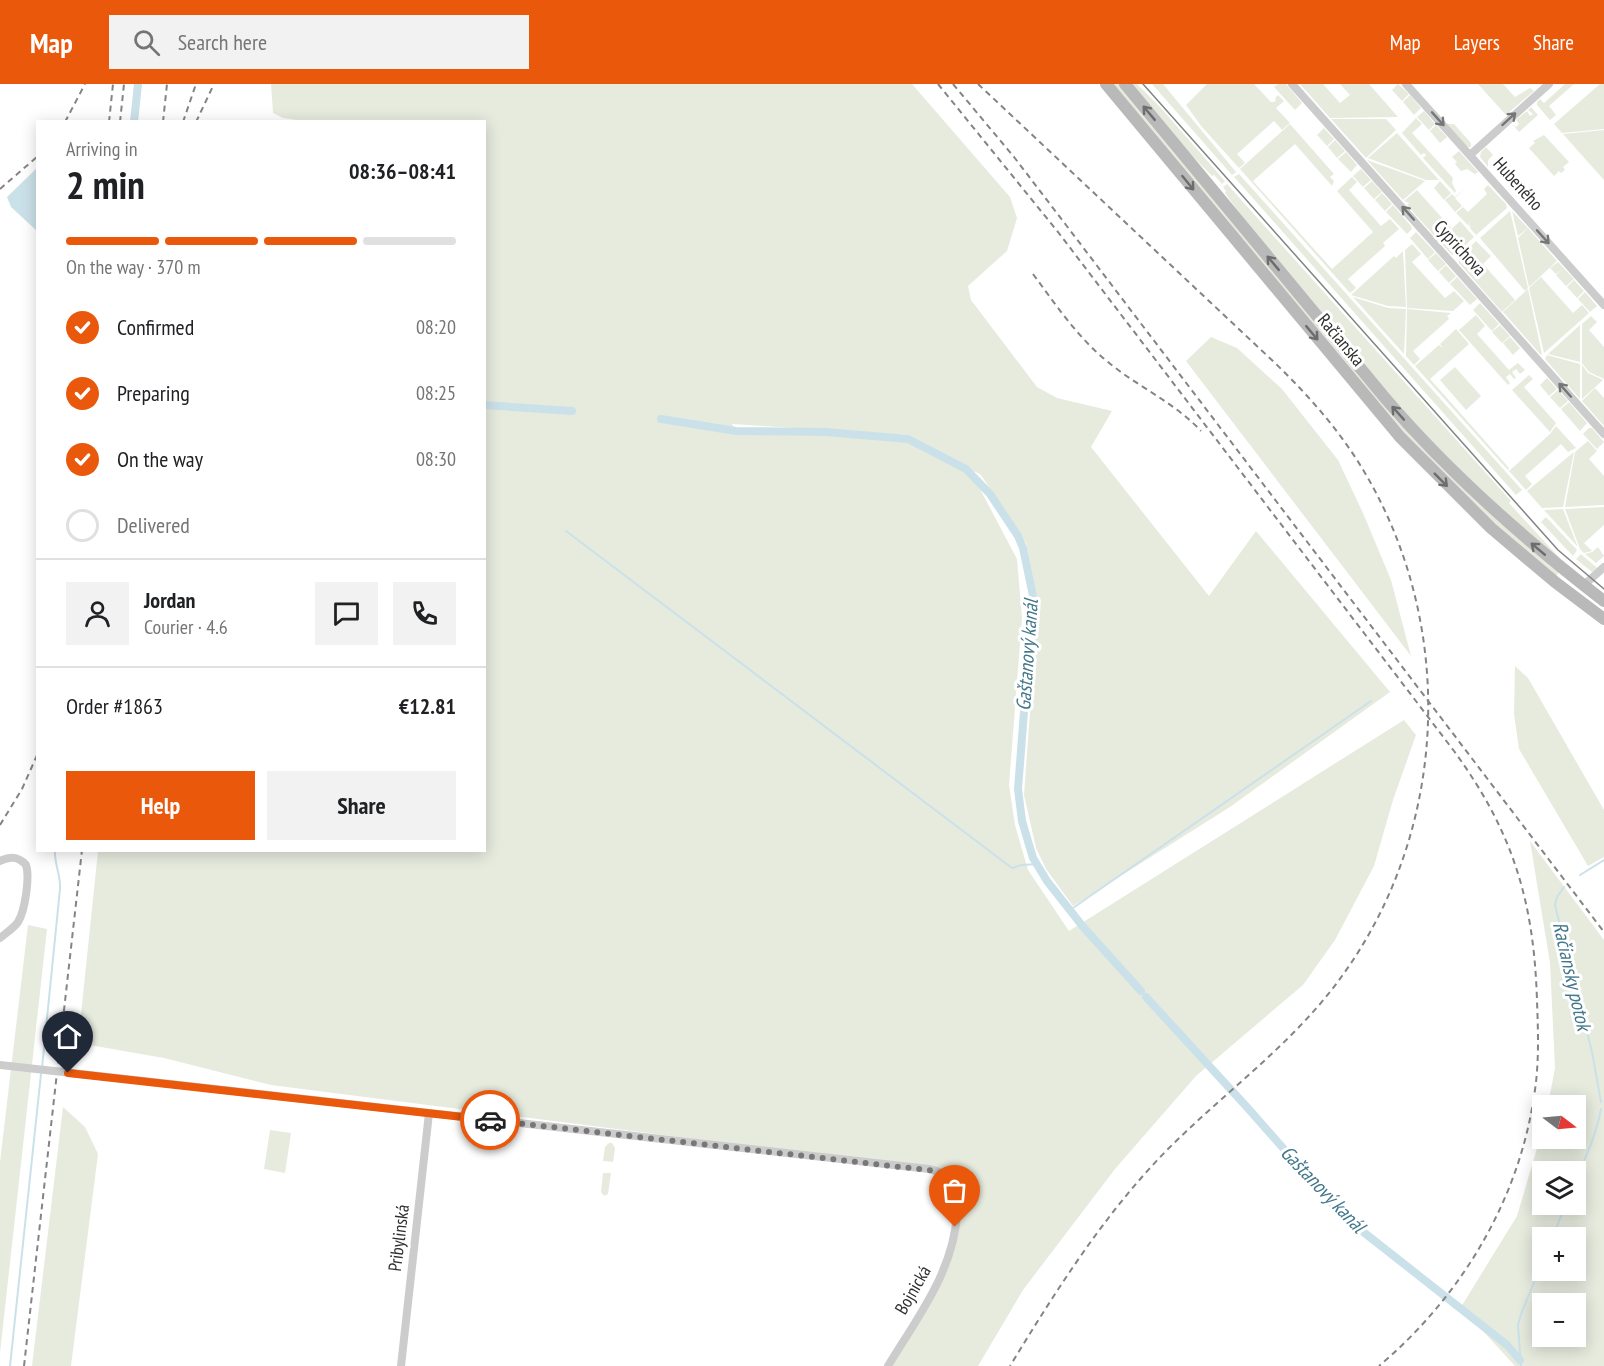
<!DOCTYPE html>
<meta charset="utf-8">
<style>
body{margin:0;font-family:"PT Sans Narrow",sans-serif;background:#f2f2f2;color:#202124;height:100vh;display:flex;flex-direction:column;font-size:22px;white-space:nowrap}
*{box-sizing:border-box;margin:0}
p{font-size:20px;color:#757577}
.icon{flex:none;width:33px;height:33px;fill:none;stroke:currentColor;stroke-width:2;stroke-linecap:round;stroke-linejoin:round}
.map{position:relative;flex:1;overflow:hidden}
.panel{position:absolute;left:36px;top:36px;width:450px;height:732px;display:flex;flex-direction:column;background:#fff;border-radius:0px;box-shadow:0 3px 15px #0003}
.panel>*{flex:none}
.needle{width:39px;rotate:106deg}
.fabs{position:absolute;left:1532px;top:1011px;display:grid;gap:12px}
.fabs a{display:grid;place-items:center;width:54px;height:54px;border-radius:0px;background:#fff;box-shadow:0 3px 15px #0003;font-size:30px}
.pin{position:absolute;display:grid;place-items:center;width:51px;height:51px;color:#fff;margin:-62px -26px;border-radius:50% 50% 50% 0;rotate:-45deg;box-shadow:0 0 6px #0007}
.pin .icon{rotate:45deg}
.courier{position:absolute;display:grid;place-items:center;width:60px;height:60px;margin:-30px;border:4px solid #ea580c;border-radius:50%;background:#fff;color:#222;box-shadow:0 2px 8px #0007}
.head em{font-style:normal;font-weight:600}
.head div{display:flex;flex-direction:column-reverse}
.head{display:flex;align-items:center;justify-content:space-between;height:102px;padding:0 30px}
h1{font-size:39px;font-weight:600;line-height:45px}
.bar{display:grid;grid-template-columns:repeat(4,1fr);gap:9px 6px;align-content:center;height:72px;padding:0 30px}
.bar i{height:8px;border-radius:4px;background:#e0e0e0}
.bar .selected{background:#ea580c}
.bar p{grid-column:span 4}
.line{display:flex;align-items:center;gap:15px;padding:0 30px;border-top:2px solid #e0e0e0}
.line div{flex:1}
.round{display:grid;place-items:center;flex:none;width:63px;height:63px;border-radius:0px;background:#f2f2f2}
ol{padding:0 30px;list-style:none}
li{display:flex;align-items:center;gap:18px;height:66px}
li p{margin-inline-start:auto}
li .icon{padding:6px;border-radius:50%;background:#ea580c;color:#fff;stroke-width:4}
li:last-child{color:#757577}
li i{width:33px;height:33px;border:3px solid #e0e0e0;border-radius:50%}
.primary-button{display:flex;gap:12px;margin-top:auto;padding:12px 30px}
.primary-button a{flex:1;height:69px;border-radius:0px;background:#ea580c;color:#fff;font-size:24px;font-weight:600;line-height:69px;text-align:center}
.primary-button a+a{background:#f2f2f2;color:#202124}
header{display:flex;align-items:center;gap:36px;box-sizing:border-box;height:84px;padding:0 30px;background:#ea580c;color:#fff}
header strong{font-size:28px}
nav{display:flex;gap:33px;margin-inline-start:auto;font-size:21px}
.search{width:420px;height:54px;background:#f2f2f2;display:flex;align-items:center;gap:15px;box-sizing:border-box;padding:0 21px;border-radius:0px;color:#757577;font-size:22px}
.map>svg:first-child{display:block}
</style>
<header>
<strong>Map</strong>
<div class="search"><svg class="icon" aria-label="search" viewBox="0 0 24 24"><circle cx="10" cy="10" r="6"/><path d="M15 15l6 6"/></svg>Search here</div>
<nav><a>Map</a><a>Layers</a><a>Share</a></nav>
</header>
<div class="map">
<svg width="1604" height="1282" viewBox="0 0 1604 1282">
<rect width="100%" height="100%" fill="#fff"/>
<!-- green -->
<g fill="#e6ebde" fill-rule="evenodd">
<path d="M 271,0 L 912,0 L 1010,113 L 1017,134 L 1007,167 L 968,202 L 971,216 L 1037,303 L 1057,314 L 1112,327 L 1091,363 L 1209,512 L 1256,447 L 1390,608 L 1230,723 L 1073,822 L 1046,785 L 1036,764 L 1024,711 L 1038,518 L 1026,459 L 981,391 L 908,351 L 732,340 L 736,347 L 826,348 L 908,355 L 971,388 L 1017,475 L 1022,534 L 1009,701 L 1015,741 L 1028,786 L 1069,847 L 1404,636 L 1416,651 L 1393,716 L 1374,782 L 1335,856 L 1303,901 L 1196,992 L 1115,1085 L 1023,1206 L 978,1282 L 890,1282 L 948,1181 L 958,1107 L 938,1086 L 271,1001 L 164,974 L 78,959 L 98,767 L 484,766 L 484,38 L 310,38 L 283,34 L 273,29 Z"/>
<path d="M 1112,0 L 1119,0 L 1370,304 L 1559,488 L 1556,493 L 1473,421 L 1395,341 Z"/>
<path d="M 1133,0 L 1137,0 L 1160,23 L 1225,97 L 1222,100 L 1214,91 L 1212,92 L 1176,55 Z"/>
<path d="M 1152,0 L 1163,0 L 1236,88 L 1232,91 Z"/>
<path d="M 1207,0 L 1254,0 L 1271,18 L 1274,18 L 1276,16 L 1275,14 L 1278,11 L 1284,17 L 1276,24 L 1290,39 L 1282,46 L 1274,37 L 1237,70 L 1245,79 L 1239,84 L 1202,43 L 1186,21 Z"/>
<path d="M 1278,0 L 1286,0 L 1302,19 L 1295,26 L 1274,3 Z"/>
<path d="M 1300,0 L 1323,0 L 1340,19 L 1350,11 L 1340,0 L 1369,0 L 1398,33 L 1330,34 Z"/>
<path d="M 1398,0 L 1409,10 L 1402,17 L 1392,6 Z"/>
<path d="M 1478,0 L 1503,0 L 1515,13 L 1530,4 L 1534,7 L 1506,31 Z"/>
<path d="M 1565,0 L 1574,0 L 1549,22 L 1556,31 L 1550,36 L 1537,21 L 1537,18 L 1540,15 L 1544,19 Z"/>
<path d="M 1600,0 L 1604,0 L 1604,45 L 1562,49 L 1554,40 Z"/>
<path d="M 1410,11 L 1421,24 L 1414,31 L 1403,18 Z"/>
<path d="M 1531,23 L 1538,31 L 1519,48 L 1512,40 L 1516,43 L 1519,40 L 1516,36 L 1527,27 L 1530,32 L 1533,30 L 1528,26 Z"/>
<path d="M 1424,27 L 1435,40 L 1429,46 L 1417,33 Z"/>
<path d="M 1416,34 L 1422,40 L 1412,49 L 1453,94 L 1452,99 L 1456,107 L 1455,109 L 1423,74 L 1426,71 L 1424,69 L 1421,71 L 1402,49 Z"/>
<path d="M 1331,35 L 1386,35 L 1396,46 L 1366,74 Z"/>
<path d="M 1290,40 L 1334,90 L 1330,93 L 1334,97 L 1332,102 L 1295,60 L 1253,97 L 1332,185 L 1373,148 L 1337,107 L 1352,93 L 1357,98 L 1349,106 L 1381,142 L 1390,135 L 1399,145 L 1383,159 L 1385,162 L 1348,195 L 1356,204 L 1350,209 L 1240,85 Z"/>
<path d="M 1447,40 L 1454,40 L 1471,59 L 1471,63 L 1467,63 Z"/>
<path d="M 1436,41 L 1447,53 L 1440,59 L 1430,47 Z"/>
<path d="M 1324,44 L 1334,55 L 1327,62 L 1317,51 Z"/>
<path d="M 1604,46 L 1604,96 L 1563,50 Z"/>
<path d="M 1397,49 L 1439,96 L 1426,96 L 1368,74 Z"/>
<path d="M 1544,51 L 1569,78 L 1563,83 L 1565,86 L 1561,89 L 1559,87 L 1554,92 L 1529,64 L 1535,59 L 1533,57 Z"/>
<path d="M 1335,56 L 1345,67 L 1337,74 L 1328,63 Z"/>
<path d="M 1486,63 L 1493,71 L 1488,76 L 1488,83 L 1480,73 L 1481,68 Z"/>
<path d="M 1459,67 L 1478,88 L 1475,90 L 1467,85 L 1461,87 L 1455,80 L 1457,78 L 1452,73 Z"/>
<path d="M 1346,68 L 1357,81 L 1351,88 L 1338,75 Z"/>
<path d="M 1367,76 L 1425,97 L 1403,116 Z"/>
<path d="M 1361,85 L 1371,96 L 1363,103 L 1353,92 Z"/>
<path d="M 1239,90 L 1522,406 L 1516,411 L 1234,93 Z"/>
<path d="M 1372,97 L 1382,108 L 1374,115 L 1364,104 Z"/>
<path d="M 1440,97 L 1451,109 L 1444,116 L 1434,104 Z"/>
<path d="M 1227,100 L 1511,417 L 1509,419 L 1565,480 L 1504,430 L 1409,335 L 1254,149 L 1225,109 L 1226,107 L 1223,103 Z"/>
<path d="M 1488,101 L 1506,120 L 1507,124 L 1476,151 L 1470,144 L 1469,136 L 1469,142 L 1456,129 L 1463,123 L 1468,128 L 1487,110 L 1484,105 Z"/>
<path d="M 1466,103 L 1455,114 L 1462,122 L 1455,128 L 1445,116 L 1452,110 L 1455,113 Z"/>
<path d="M 1417,106 L 1451,144 L 1438,156 L 1407,121 L 1409,119 L 1404,117 Z"/>
<path d="M 1382,109 L 1392,120 L 1385,127 L 1375,116 Z"/>
<path d="M 1393,121 L 1411,142 L 1412,145 L 1407,150 L 1386,128 Z"/>
<path d="M 1510,127 L 1528,204 L 1525,207 L 1480,154 Z"/>
<path d="M 1512,127 L 1528,144 L 1518,152 Z"/>
<path d="M 1460,137 L 1474,153 L 1456,170 L 1452,171 L 1439,157 Z"/>
<path d="M 1528,144 L 1557,177 L 1529,203 L 1518,154 Z"/>
<path d="M 1416,148 L 1435,168 L 1428,175 L 1410,154 Z"/>
<path d="M 1476,157 L 1491,172 L 1483,180 L 1515,216 L 1502,228 L 1459,179 L 1459,175 L 1457,176 Z"/>
<path d="M 1412,160 L 1421,170 L 1412,178 L 1445,214 L 1454,207 L 1464,217 L 1453,227 L 1407,224 L 1405,166 Z"/>
<path d="M 1403,167 L 1406,223 L 1388,222 L 1351,211 L 1394,172 L 1396,174 Z"/>
<path d="M 1436,169 L 1446,180 L 1438,187 L 1428,176 Z"/>
<path d="M 1558,178 L 1574,195 L 1566,202 L 1556,191 L 1561,186 L 1556,190 L 1550,184 Z"/>
<path d="M 1446,181 L 1456,192 L 1449,199 L 1439,188 Z"/>
<path d="M 1457,193 L 1477,215 L 1470,221 L 1450,200 Z"/>
<path d="M 1541,193 L 1573,229 L 1582,221 L 1589,229 L 1544,269 L 1529,204 Z"/>
<path d="M 1574,196 L 1584,207 L 1577,214 L 1567,203 Z"/>
<path d="M 1528,205 L 1542,270 L 1541,271 L 1503,228 Z"/>
<path d="M 1585,208 L 1597,222 L 1590,228 L 1578,215 Z"/>
<path d="M 1353,213 L 1388,224 L 1406,225 L 1404,270 Z"/>
<path d="M 1480,219 L 1499,240 L 1492,247 L 1473,226 Z"/>
<path d="M 1407,225 L 1451,229 L 1447,232 L 1449,235 L 1413,267 L 1420,275 L 1414,281 L 1406,272 Z"/>
<path d="M 1476,231 L 1485,242 L 1477,250 L 1509,286 L 1518,279 L 1525,286 L 1520,290 L 1516,285 L 1512,288 L 1516,294 L 1514,295 L 1510,290 L 1506,293 L 1510,299 L 1508,301 L 1459,246 Z"/>
<path d="M 1591,232 L 1597,238 L 1589,246 L 1604,263 L 1604,295 L 1589,288 L 1582,279 L 1582,240 Z"/>
<path d="M 1500,241 L 1510,252 L 1502,259 L 1492,248 Z"/>
<path d="M 1580,241 L 1580,278 L 1548,270 Z"/>
<path d="M 1456,245 L 1469,260 L 1430,295 L 1509,384 L 1508,386 L 1415,282 L 1439,261 L 1443,264 L 1440,260 Z"/>
<path d="M 1211,253 L 1237,264 L 1282,305 L 1338,376 L 1363,429 L 1391,496 L 1411,572 L 1186,277 Z"/>
<path d="M 1510,253 L 1520,264 L 1513,271 L 1503,259 Z"/>
<path d="M 1547,271 L 1580,280 L 1580,315 L 1545,275 Z"/>
<path d="M 1582,281 L 1588,289 L 1603,296 L 1582,315 Z"/>
<path d="M 1455,283 L 1481,312 L 1466,326 L 1440,296 Z"/>
<path d="M 1529,291 L 1533,295 L 1524,303 L 1556,339 L 1550,348 L 1512,306 Z"/>
<path d="M 1547,294 L 1557,305 L 1549,312 L 1540,301 Z"/>
<path d="M 1595,304 L 1604,314 L 1604,342 L 1582,317 Z"/>
<path d="M 1558,306 L 1568,317 L 1560,324 L 1550,313 Z"/>
<path d="M 1569,318 L 1587,339 L 1580,347 L 1561,325 Z"/>
<path d="M 1556,342 L 1576,364 L 1568,368 L 1561,360 L 1525,392 L 1532,400 L 1526,406 L 1509,387 L 1550,350 Z"/>
<path d="M 1589,344 L 1592,344 L 1604,358 L 1597,365 L 1583,350 Z"/>
<path d="M 1588,357 L 1597,367 L 1589,375 L 1604,392 L 1604,421 L 1565,423 L 1575,368 Z"/>
<path d="M 1574,368 L 1563,423 L 1542,424 L 1527,407 Z"/>
<path d="M 1604,423 L 1604,441 L 1584,459 L 1592,467 L 1584,469 L 1580,465 L 1565,425 Z"/>
<path d="M 1563,425 L 1577,461 L 1577,462 L 1544,426 Z"/>
<path d="M 1546,433 L 1577,466 L 1573,472 L 1541,438 Z"/>
<path d="M 1598,463 L 1604,472 L 1596,479 L 1585,470 L 1592,468 Z"/>
<path d="M 1581,470 L 1597,484 L 1592,488 L 1576,475 Z"/>
<path d="M 1515,582 L 1528,594 L 1604,726 L 1604,773 L 1588,782 L 1519,665 L 1514,630 Z"/>
<path d="M 1530,757 L 1604,856 L 1604,1282 L 1515,1282 L 1461,1223 L 1517,1132 L 1542,1047 L 1542,1054 L 1575,1054 L 1575,1022 L 1548,1021 L 1555,984 L 1550,879 ZM 1542,1088 L 1575,1088 L 1575,1120 L 1542,1120 ZM 1542,1154 L 1575,1154 L 1575,1186 L 1542,1186 ZM 1542,1220 L 1575,1220 L 1575,1252 L 1542,1252 Z"/>
<path d="M 28,841 L 47,845 L 0,1269 L 0,1078 Z"/>
<path d="M 63,1023 L 85,1043 L 98,1070 L 71,1282 L 32,1282 Z"/>
<path d="M 270,1046 L 291,1049 L 285,1089 L 264,1085 Z"/>
<path d="M 609,1059 L 612,1059 L 615,1064 L 613,1078 L 603,1077 L 605,1063 Z"/>
<path d="M 603,1089 L 611,1089 L 608,1110 L 604,1112 L 601,1108 Z"/>
</g>
<!-- water -->
<path fill="#cbe1e9" d="M 37,84 L 37,147 L 11,123 L 7,113 Z"/>
<g fill="none" stroke-linecap="round" stroke-linejoin="round">
<!-- stream -->
<g stroke="#cbe1e9" stroke-width="2">
<path d="M 566,447 L 1012,784 L 1022,781 L 1037,780"/>
<path d="M 1580,791 L 1604,776"/>
<path d="M 1564,803 L 1557,813 L 1555,821 L 1592,968 L 1601,1018"/>
<path d="M 1070,826 L 1371,617"/>
<path d="M 42,984 L 60,805 C 61,791 54,780 55,766"/>
<path d="M 1575,1099 C 1585,1074 1596,1052 1601,1025"/>
<path d="M 1552,1154 L 1566,1120"/>
<path d="M 10,1282 L 41,990"/>
<path d="M 1521,1282 L 1518,1241 L 1521,1230 L 1542,1179"/>
</g>
<!-- canal -->
<g stroke="#cbe1e9" stroke-width="8">
<path d="M 134,38 L 138,0"/>
<path d="M 484,321 L 572,327"/>
<path d="M 661,335 L 736,347 L 826,348 L 908,355 L 966,385 L 990,410 L 1018,452 L 1023,464 L 1033,512 L 1018,705 L 1022,737 L 1033,774 L 1047,797 L 1084,844 L 1141,907"/>
<path d="M 1146,913 L 1245,1021 L 1343,1132 L 1507,1261 L 1520,1276"/>
</g>
<!-- street -->
<g stroke="#ccc" stroke-width="8">
<path d="M 1292,0 L 1604,350"/>
<path d="M 1406,0 L 1604,221"/>
<path d="M 1470,71 L 1549,0"/>
<path d="M 1583,502 L 1604,483"/>
<path d="M 0,777 C 10,772 18,772 26,781 C 30,793 25,827 18,838 C 14,844 6,849 0,854"/>
<path d="M 90,991 L 929,1085 C 956,1091 958,1103 957,1129 C 954,1187 917,1234 888,1282"/>
<path d="M 401,1282 L 429,1029"/>
</g>
<!-- secondary -->
<g stroke="#b9b9b9" stroke-width="12">
<path d="M 1106,0 L 1400,353 L 1491,444 L 1555,498 L 1604,535"/>
<path d="M 1125,0 L 1385,314 C 1450,390 1525,456 1604,517"/>
</g>
<!-- tram -->
<path stroke="#848484" stroke-width="1.5" d="M 1143,0 L 1558,466 L 1604,505"/>
<!-- rail -->
<g stroke="#848484" stroke-width="2" stroke-dasharray="6 4.5" stroke-linecap="butt">
<path d="M 938,0 L 1058,148 L 1454,667 C 1513,748 1534,817 1537,917 C 1538,944 1539,971 1536,998 C 1523,1110 1464,1210 1379,1282"/>
<path d="M 953,0 L 1014,73 L 1066,141 L 1604,848"/>
<path d="M 978,0 L 1275,279 C 1309,312 1341,348 1365,389 C 1457,545 1448,746 1342,892 C 1294,959 1226,1007 1168,1065 C 1105,1129 1057,1205 1010,1282"/>
<path d="M 65,38 L 85,0"/>
<path d="M 109,38 L 113,0"/>
<path d="M 120,38 L 124,0"/>
<path d="M 163,38 L 167,0"/>
<path d="M 183,38 L 196,0"/>
<path d="M 196,38 L 214,0"/>
<path d="M 0,105 L 38,72"/>
<path d="M 1033,190 C 1056,221 1078,254 1108,278 C 1138,303 1174,318 1201,347"/>
<path d="M 0,741 L 22,705 L 38,669"/>
<path d="M 24,1282 L 82,766"/>
</g>
<!-- street-bridge -->
<path stroke="#ccc" stroke-width="8" d="M 0,981 L 90,991"/>
</g>
<!-- one-way arrows -->
<defs><path id="oneway-shaft" d="M-6 0H5M1.5-3L5.5 0L1.5 3" fill="none" stroke-width="1.6" stroke-linecap="round" stroke-linejoin="round" transform="scale(1.5)"/></defs>
<g stroke="#6d6d6d">
<use href="#oneway-shaft" transform="translate(1149 29) rotate(-130)"/>
<use href="#oneway-shaft" transform="translate(1188 99) rotate(51)"/>
<use href="#oneway-shaft" transform="translate(1273 179) rotate(-130)"/>
<use href="#oneway-shaft" transform="translate(1312 249) rotate(50)"/>
<use href="#oneway-shaft" transform="translate(1398 329) rotate(-132)"/>
<use href="#oneway-shaft" transform="translate(1441 396) rotate(45)"/>
<use href="#oneway-shaft" transform="translate(1538 465) rotate(-140)"/>
</g>
<g stroke="#767676">
<use href="#oneway-shaft" transform="translate(1438 35) rotate(48)"/>
<use href="#oneway-shaft" transform="translate(1509 35) rotate(-42)"/>
<use href="#oneway-shaft" transform="translate(1408 129) rotate(-132)"/>
<use href="#oneway-shaft" transform="translate(1543 153) rotate(48)"/>
<use href="#oneway-shaft" transform="translate(1565 306) rotate(-132)"/>
</g>
<g fill="none" stroke-linecap="round" stroke-linejoin="round">
<!-- done -->
<path stroke="#787878" stroke-width="6" stroke-dasharray="0 10.8" d="M 490,1036 L 936,1087 C 961,1094 960,1122 955,1143"/>
<!-- route -->
<path stroke="#ea580c" stroke-width="8" d="M 68,989 L 490,1036"/>
</g>
<g text-anchor="middle" stroke-width="6" stroke-linejoin="round" paint-order="stroke">
<!-- street labels -->
<g font-size="18" fill="#2f2f2f" stroke="#fff">
<text transform="translate(1518 100) rotate(48)" y="6">Hubeného</text>
<text transform="translate(1460 164) rotate(48)" y="6">Cyprichova</text>
<text transform="translate(1341 256) rotate(50)" y="6">Račianska</text>
<text transform="translate(399 1154) rotate(-83)" y="6">Pribylinská</text>
<text transform="translate(913 1206) rotate(-60)" y="6">Bojnická</text>
</g>
<!-- water labels -->
<g font-size="20" font-style="italic" fill="#43778b" stroke="#fff">
<text transform="translate(1027 571) rotate(-86)" y="7">Gaštanový kanál</text>
<text transform="translate(1572 892) rotate(77)" y="7">Račiansky potok</text>
<text transform="translate(1323 1105) rotate(46)" y="7">Gaštanový kanál</text>
</g>
</g>
</svg>
<div class="fabs">
<a><svg class="needle" viewBox="-14 -14 28 28"><path d="M0-13l5 13h-10z" fill="#e53935"/><path d="M0 13l5-13h-10z" fill="#757577"/></svg></a>
<a><svg class="icon" aria-label="layers" viewBox="0 0 24 24"><path d="M12 4l9 5-9 5-9-5zM3 14l9 5 9-5"/></svg></a>
<a>+</a>
<a>−</a>
</div>
<div class="pin" style="left:955px;top:1143px;background:#ea580c"><svg class="icon" aria-label="bag" viewBox="0 0 24 24"><path d="M5 8h14l-1 12H6zM9 8a3 3 0 0 1 6 0"/></svg></div>
<div class="pin" style="left:68px;top:989px;background:#1f2937"><svg class="icon" aria-label="home" viewBox="0 0 24 24"><path d="M3 11l9-7 9 7M6 9v11h12V9"/></svg></div>
<div class="courier" style="left:490px;top:1036px"><svg class="icon" aria-label="car" viewBox="0 0 24 24"><path d="M5 17H2v-5l4-1 3-4h7l3 4 3 1v5h-3M9 17h6M6 11h13"/><circle cx="7" cy="17" r="2"/><circle cx="17" cy="17" r="2"/></svg></div>
<section class="panel">
<div class="head"><div><h1>2 min</h1><p>Arriving in</p></div><em>08:36–08:41</em></div>
<div class="bar"><i class="selected"></i><i class="selected"></i><i class="selected"></i><i></i><p>On the way · 370 m</p></div>
<ol>
<li><svg class="icon" aria-label="check" viewBox="0 0 24 24"><path d="M5 12l5 5 9-10"/></svg>Confirmed<p>08:20</p></li>
<li><svg class="icon" aria-label="check" viewBox="0 0 24 24"><path d="M5 12l5 5 9-10"/></svg>Preparing<p>08:25</p></li>
<li><svg class="icon" aria-label="check" viewBox="0 0 24 24"><path d="M5 12l5 5 9-10"/></svg>On the way<p>08:30</p></li>
<li><i></i>Delivered</li>
</ol>
<div class="line" style="height:108px"><a class="round"><svg class="icon" aria-label="person" viewBox="0 0 24 24"><circle cx="12" cy="8" r="4"/><path d="M4 21q1-7 8-7t8 7"/></svg></a><div><b>Jordan</b><p>Courier · 4.6</p></div><a class="round"><svg class="icon" aria-label="chat" viewBox="0 0 24 24"><path d="M4 5h16v11H9l-5 4z"/></svg></a><a class="round"><svg class="icon" aria-label="phone" viewBox="0 0 24 24"><path d="M5 4h4l2 5-3 2q2 4 5 5l2-3 5 2v4C11 20 4 13 5 4z"/></svg></a></div>
<div class="line" style="height:78px"><div>Order #1863</div><b>€12.81</b></div>
<div class="primary-button"><a>Help</a><a>Share</a></div>
</section>
</div>
